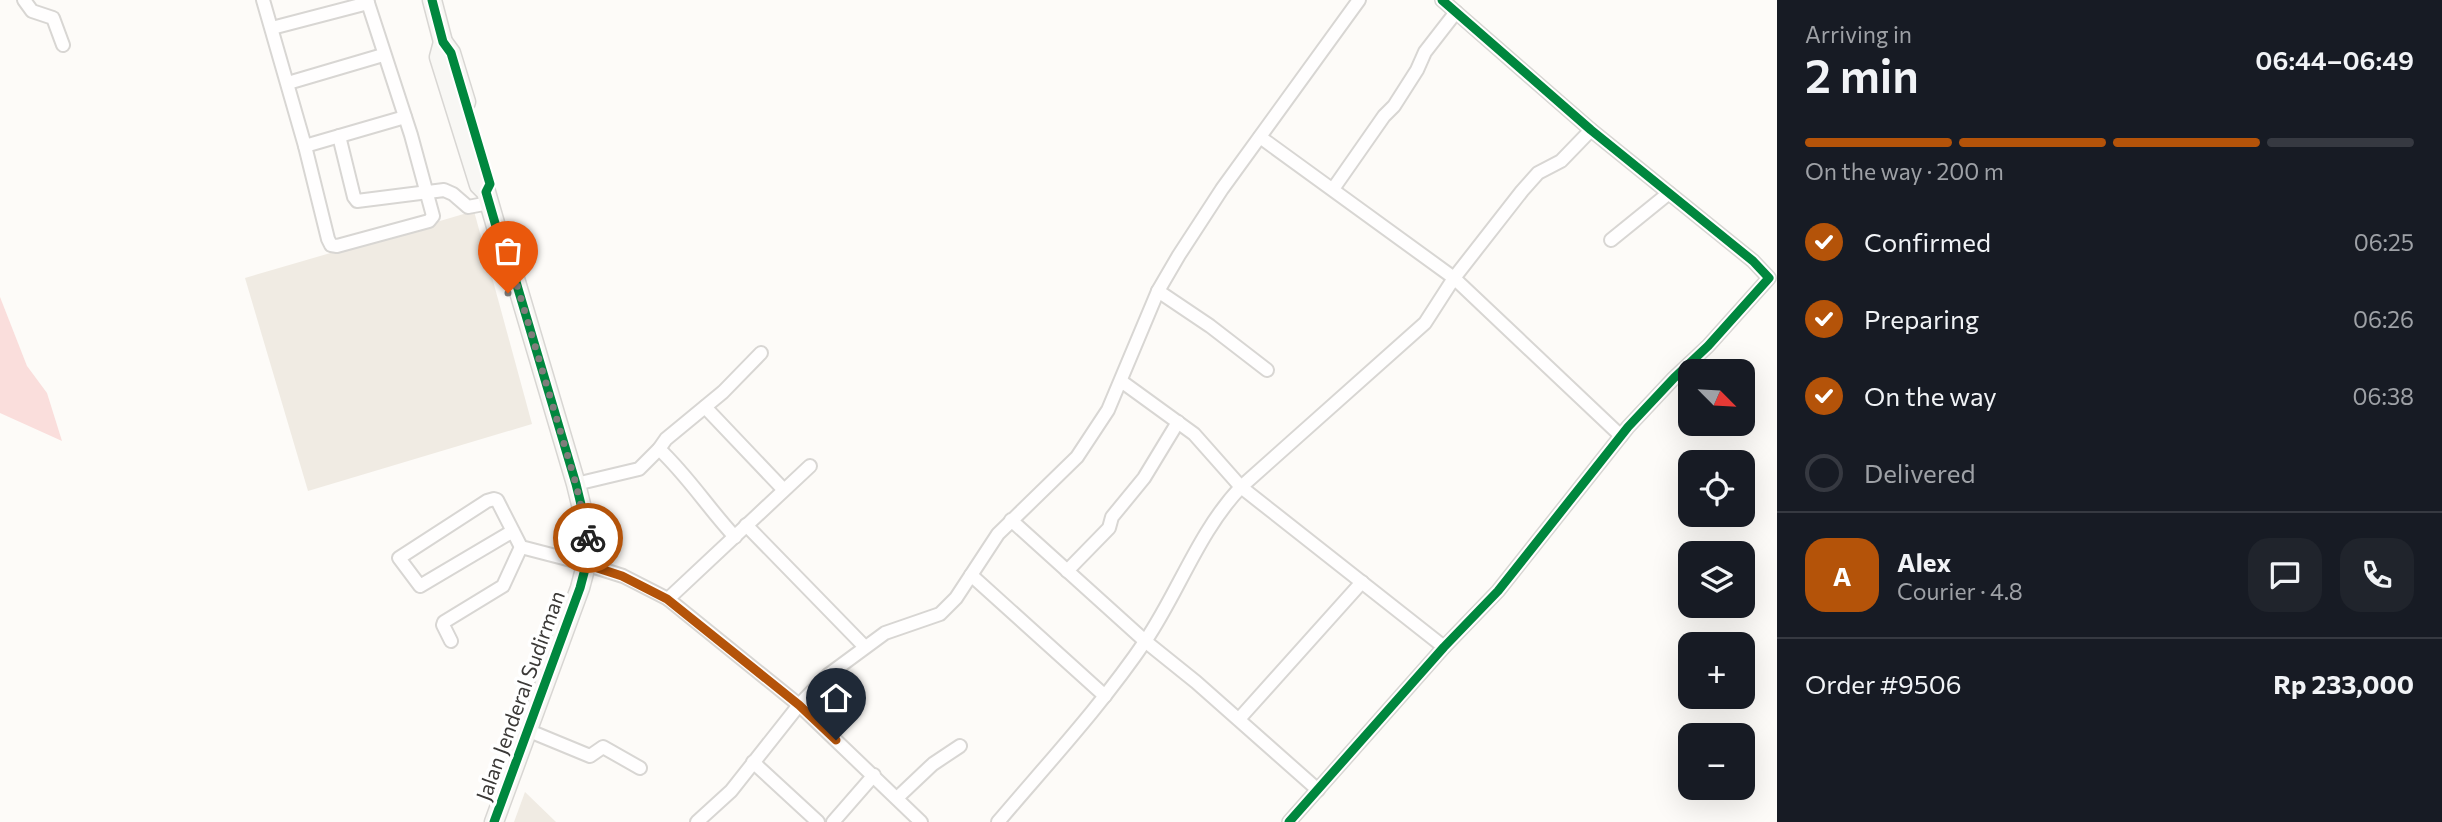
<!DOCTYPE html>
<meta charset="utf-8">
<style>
body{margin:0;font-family:Commissioner,sans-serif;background:#20242c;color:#f1f3f6;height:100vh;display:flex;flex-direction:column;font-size:26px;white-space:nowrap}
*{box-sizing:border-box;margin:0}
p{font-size:23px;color:#9ea1a6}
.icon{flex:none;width:38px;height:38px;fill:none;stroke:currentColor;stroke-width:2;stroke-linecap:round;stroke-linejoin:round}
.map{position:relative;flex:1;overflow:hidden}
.panel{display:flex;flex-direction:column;background:#171b24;width:665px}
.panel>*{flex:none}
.needle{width:46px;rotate:114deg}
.buttons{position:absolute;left:1678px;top:359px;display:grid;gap:14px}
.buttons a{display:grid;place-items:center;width:77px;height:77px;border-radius:14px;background:#171b24;box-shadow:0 7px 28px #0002;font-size:35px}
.pin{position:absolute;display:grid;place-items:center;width:60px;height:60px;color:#fff;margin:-72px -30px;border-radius:50% 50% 50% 0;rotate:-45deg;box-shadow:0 0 7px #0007}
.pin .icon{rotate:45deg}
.courier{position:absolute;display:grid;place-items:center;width:70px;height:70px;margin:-35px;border:5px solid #b45309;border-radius:50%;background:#fff;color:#222;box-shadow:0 2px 9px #0007}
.headline em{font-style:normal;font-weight:600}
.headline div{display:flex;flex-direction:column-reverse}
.headline{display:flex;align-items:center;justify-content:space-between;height:119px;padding:0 28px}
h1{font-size:46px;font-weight:600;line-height:52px}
.bar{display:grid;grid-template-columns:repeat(4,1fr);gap:10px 7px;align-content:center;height:84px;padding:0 28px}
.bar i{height:9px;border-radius:5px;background:#363941}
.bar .on{background:#b45309}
.bar p{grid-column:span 4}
.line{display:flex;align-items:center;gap:18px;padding:0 28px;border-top:2px solid #363941}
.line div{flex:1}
.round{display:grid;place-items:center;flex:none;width:74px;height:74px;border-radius:21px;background:#20242c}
ol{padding:0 28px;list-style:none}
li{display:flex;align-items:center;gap:21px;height:77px}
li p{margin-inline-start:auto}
li .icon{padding:7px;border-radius:50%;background:#b45309;color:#fff;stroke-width:4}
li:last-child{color:#9ea1a6}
li i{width:38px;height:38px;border:4px solid #363941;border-radius:50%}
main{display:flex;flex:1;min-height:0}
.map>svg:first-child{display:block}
</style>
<main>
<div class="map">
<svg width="1777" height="822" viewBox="0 0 1777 822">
<rect width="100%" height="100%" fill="#fdfbf8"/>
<!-- built -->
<g fill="#f0ebe3">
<path d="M 474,211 L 532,424 L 308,491 L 245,278 Z"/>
<path d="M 525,792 L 556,822 L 514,822 Z"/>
</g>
<!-- green -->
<path fill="#fadedc" d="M 0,297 L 27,366 L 47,393 L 62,441 L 0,413 Z"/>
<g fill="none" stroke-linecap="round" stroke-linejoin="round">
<!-- minor casing -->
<g stroke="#d8d6d3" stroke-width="16">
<g id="minor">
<path d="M 24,0 L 32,11 L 53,18 L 63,45"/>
<path d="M 263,0 L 305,146 L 328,239 L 331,245 L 337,246 L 429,221 L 433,216 L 411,135 L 367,0"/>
<path d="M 272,28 L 368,3"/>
<path d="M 288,83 L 383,55"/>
<path d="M 339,136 L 354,197 L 357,201 L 444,190 L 453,194 L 468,207 L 489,203"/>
<path d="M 1260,137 L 1454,278 L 1621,436"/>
<path d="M 305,146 L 405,117"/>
<path d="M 1333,189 L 1384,116 L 1394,106 L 1417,70 L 1425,52 L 1456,12"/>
<path d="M 1611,240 L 1669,193"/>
<path d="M 1158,291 L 1210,326 L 1267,370"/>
<path d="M 1121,381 L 1194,434 L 1241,487 L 1444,647"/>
<path d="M 705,407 L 783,489"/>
<path d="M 659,449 C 688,476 708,508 735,537"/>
<path d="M 576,484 L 639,469 L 659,449 L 666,439 L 723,392 L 761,353"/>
<path d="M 1011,520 L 1145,641 L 1196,682 L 1318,790"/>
<path d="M 746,525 L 864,646"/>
<path d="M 513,531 L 420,586 L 399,558 L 487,501 L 494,499 L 497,500 L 521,547 L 575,561"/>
<path d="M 585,564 L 623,576 L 668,599 L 799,705 L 921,822"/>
<path d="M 1067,571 L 1109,528 L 1112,517 L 1144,478 L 1178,422"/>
<path d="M 971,575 L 1105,696"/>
<path d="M 668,599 L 810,466"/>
<path d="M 451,641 L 443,625 L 444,622 L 503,586 L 521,547"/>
<path d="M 1239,719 L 1362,582"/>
<path d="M 527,730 L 590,756 L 603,747 L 640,768"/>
<path d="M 753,762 L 818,822"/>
<path d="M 897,798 L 933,764 L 960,746"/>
<path d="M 697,822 L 731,791 L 799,705 L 828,675 L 885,633 L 940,614 L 956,598 L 998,534 L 1077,457 L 1108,410 L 1158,291 L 1179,255 L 1222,189 L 1359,0"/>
<path d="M 833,822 L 874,775"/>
<path d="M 998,822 C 1048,763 1102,705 1146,640 C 1179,591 1199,531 1241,487 L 1425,323 L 1454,278 L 1522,191 L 1538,173 L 1561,161 L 1591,130"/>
<path d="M 1289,822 L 1444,647 L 1498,591 L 1628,427 L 1674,378 L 1708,346 L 1769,278 L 1753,261 L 1591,130 L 1442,0"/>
</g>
</g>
<!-- secondary casing -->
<g stroke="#d8d6d3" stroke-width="21">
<g id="secondary">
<path d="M 432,0 L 443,42 L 451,53 L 466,102"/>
<path d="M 443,42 L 439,57 L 479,185 L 486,192 L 504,254 L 511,265 L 576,484 L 587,529 L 588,541 L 585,569 L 580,588 L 494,822"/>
</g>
</g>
<!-- minor -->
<use href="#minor" stroke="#fffefe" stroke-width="12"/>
<!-- secondary -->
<use href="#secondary" stroke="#f8f7f4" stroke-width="18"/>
<!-- cycleway casing -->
<g stroke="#fff" stroke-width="13">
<g id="cycleway">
<path d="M 432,0 L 443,42 L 451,53 L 490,184 L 486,192 L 504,254 L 511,265 L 576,484 L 587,529 L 588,541 L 585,569 L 580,588 L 494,822"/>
<path d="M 1289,822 L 1444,647 L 1498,591 L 1628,427 L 1674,378 L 1708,346 L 1769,278 L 1753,261 L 1591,130 L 1442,0"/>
</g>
</g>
<!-- cycleway -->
<use href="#cycleway" stroke="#00873e" stroke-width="9"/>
</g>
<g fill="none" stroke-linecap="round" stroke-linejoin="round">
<!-- done -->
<path stroke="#7f7d7b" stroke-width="7" stroke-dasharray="0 12.6" d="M 508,293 L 501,268 L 504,254 L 511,265 L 576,484 L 588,538"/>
<!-- route -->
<path stroke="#b45309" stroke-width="9" d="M 588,538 L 585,564 L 622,576 L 667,599 L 799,705 L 836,740"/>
</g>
<g text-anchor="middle" stroke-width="7" stroke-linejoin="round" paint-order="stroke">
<!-- street labels -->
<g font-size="21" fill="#3b3937" stroke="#fff">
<text transform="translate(521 696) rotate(-70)" y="7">Jalan Jenderal Sudirman</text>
</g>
</g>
</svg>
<div class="buttons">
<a><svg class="needle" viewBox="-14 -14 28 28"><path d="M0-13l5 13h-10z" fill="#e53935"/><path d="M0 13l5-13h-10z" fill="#9ea1a6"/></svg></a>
<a><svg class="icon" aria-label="locate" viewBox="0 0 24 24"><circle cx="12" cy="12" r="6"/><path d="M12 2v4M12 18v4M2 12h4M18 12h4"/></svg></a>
<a><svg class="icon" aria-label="layers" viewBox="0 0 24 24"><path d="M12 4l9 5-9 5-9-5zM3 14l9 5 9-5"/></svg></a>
<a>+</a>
<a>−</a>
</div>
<div class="pin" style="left:508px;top:293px;background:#ea580c"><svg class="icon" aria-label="bag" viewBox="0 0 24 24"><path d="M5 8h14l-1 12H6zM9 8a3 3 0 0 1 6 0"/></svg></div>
<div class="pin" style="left:836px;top:740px;background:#1f2937"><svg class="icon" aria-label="home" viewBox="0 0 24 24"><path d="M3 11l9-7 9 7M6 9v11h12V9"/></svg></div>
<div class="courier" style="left:588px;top:538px"><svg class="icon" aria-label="bike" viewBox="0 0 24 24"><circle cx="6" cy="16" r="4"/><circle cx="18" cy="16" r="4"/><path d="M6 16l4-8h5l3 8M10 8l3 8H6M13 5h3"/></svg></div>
</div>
<section class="panel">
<div class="headline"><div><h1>2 min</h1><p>Arriving in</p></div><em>06:44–06:49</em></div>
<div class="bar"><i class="on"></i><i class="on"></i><i class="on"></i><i></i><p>On the way · 200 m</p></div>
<ol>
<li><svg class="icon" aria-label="check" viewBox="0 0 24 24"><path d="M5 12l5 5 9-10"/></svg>Confirmed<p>06:25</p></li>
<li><svg class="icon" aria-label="check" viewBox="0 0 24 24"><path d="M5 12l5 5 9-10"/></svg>Preparing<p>06:26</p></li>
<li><svg class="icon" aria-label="check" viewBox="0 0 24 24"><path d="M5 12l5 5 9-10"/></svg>On the way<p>06:38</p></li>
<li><i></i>Delivered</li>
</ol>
<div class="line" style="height:126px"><b class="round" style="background:#b45309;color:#fff">A</b><div><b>Alex</b><p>Courier · 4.8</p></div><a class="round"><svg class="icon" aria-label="chat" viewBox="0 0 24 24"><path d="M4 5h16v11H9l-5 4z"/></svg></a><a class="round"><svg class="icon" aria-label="phone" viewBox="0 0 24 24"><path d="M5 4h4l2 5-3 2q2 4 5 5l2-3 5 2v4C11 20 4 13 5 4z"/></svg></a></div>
<div class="line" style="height:91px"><div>Order #9506</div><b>Rp 233,000</b></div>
</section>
</main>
